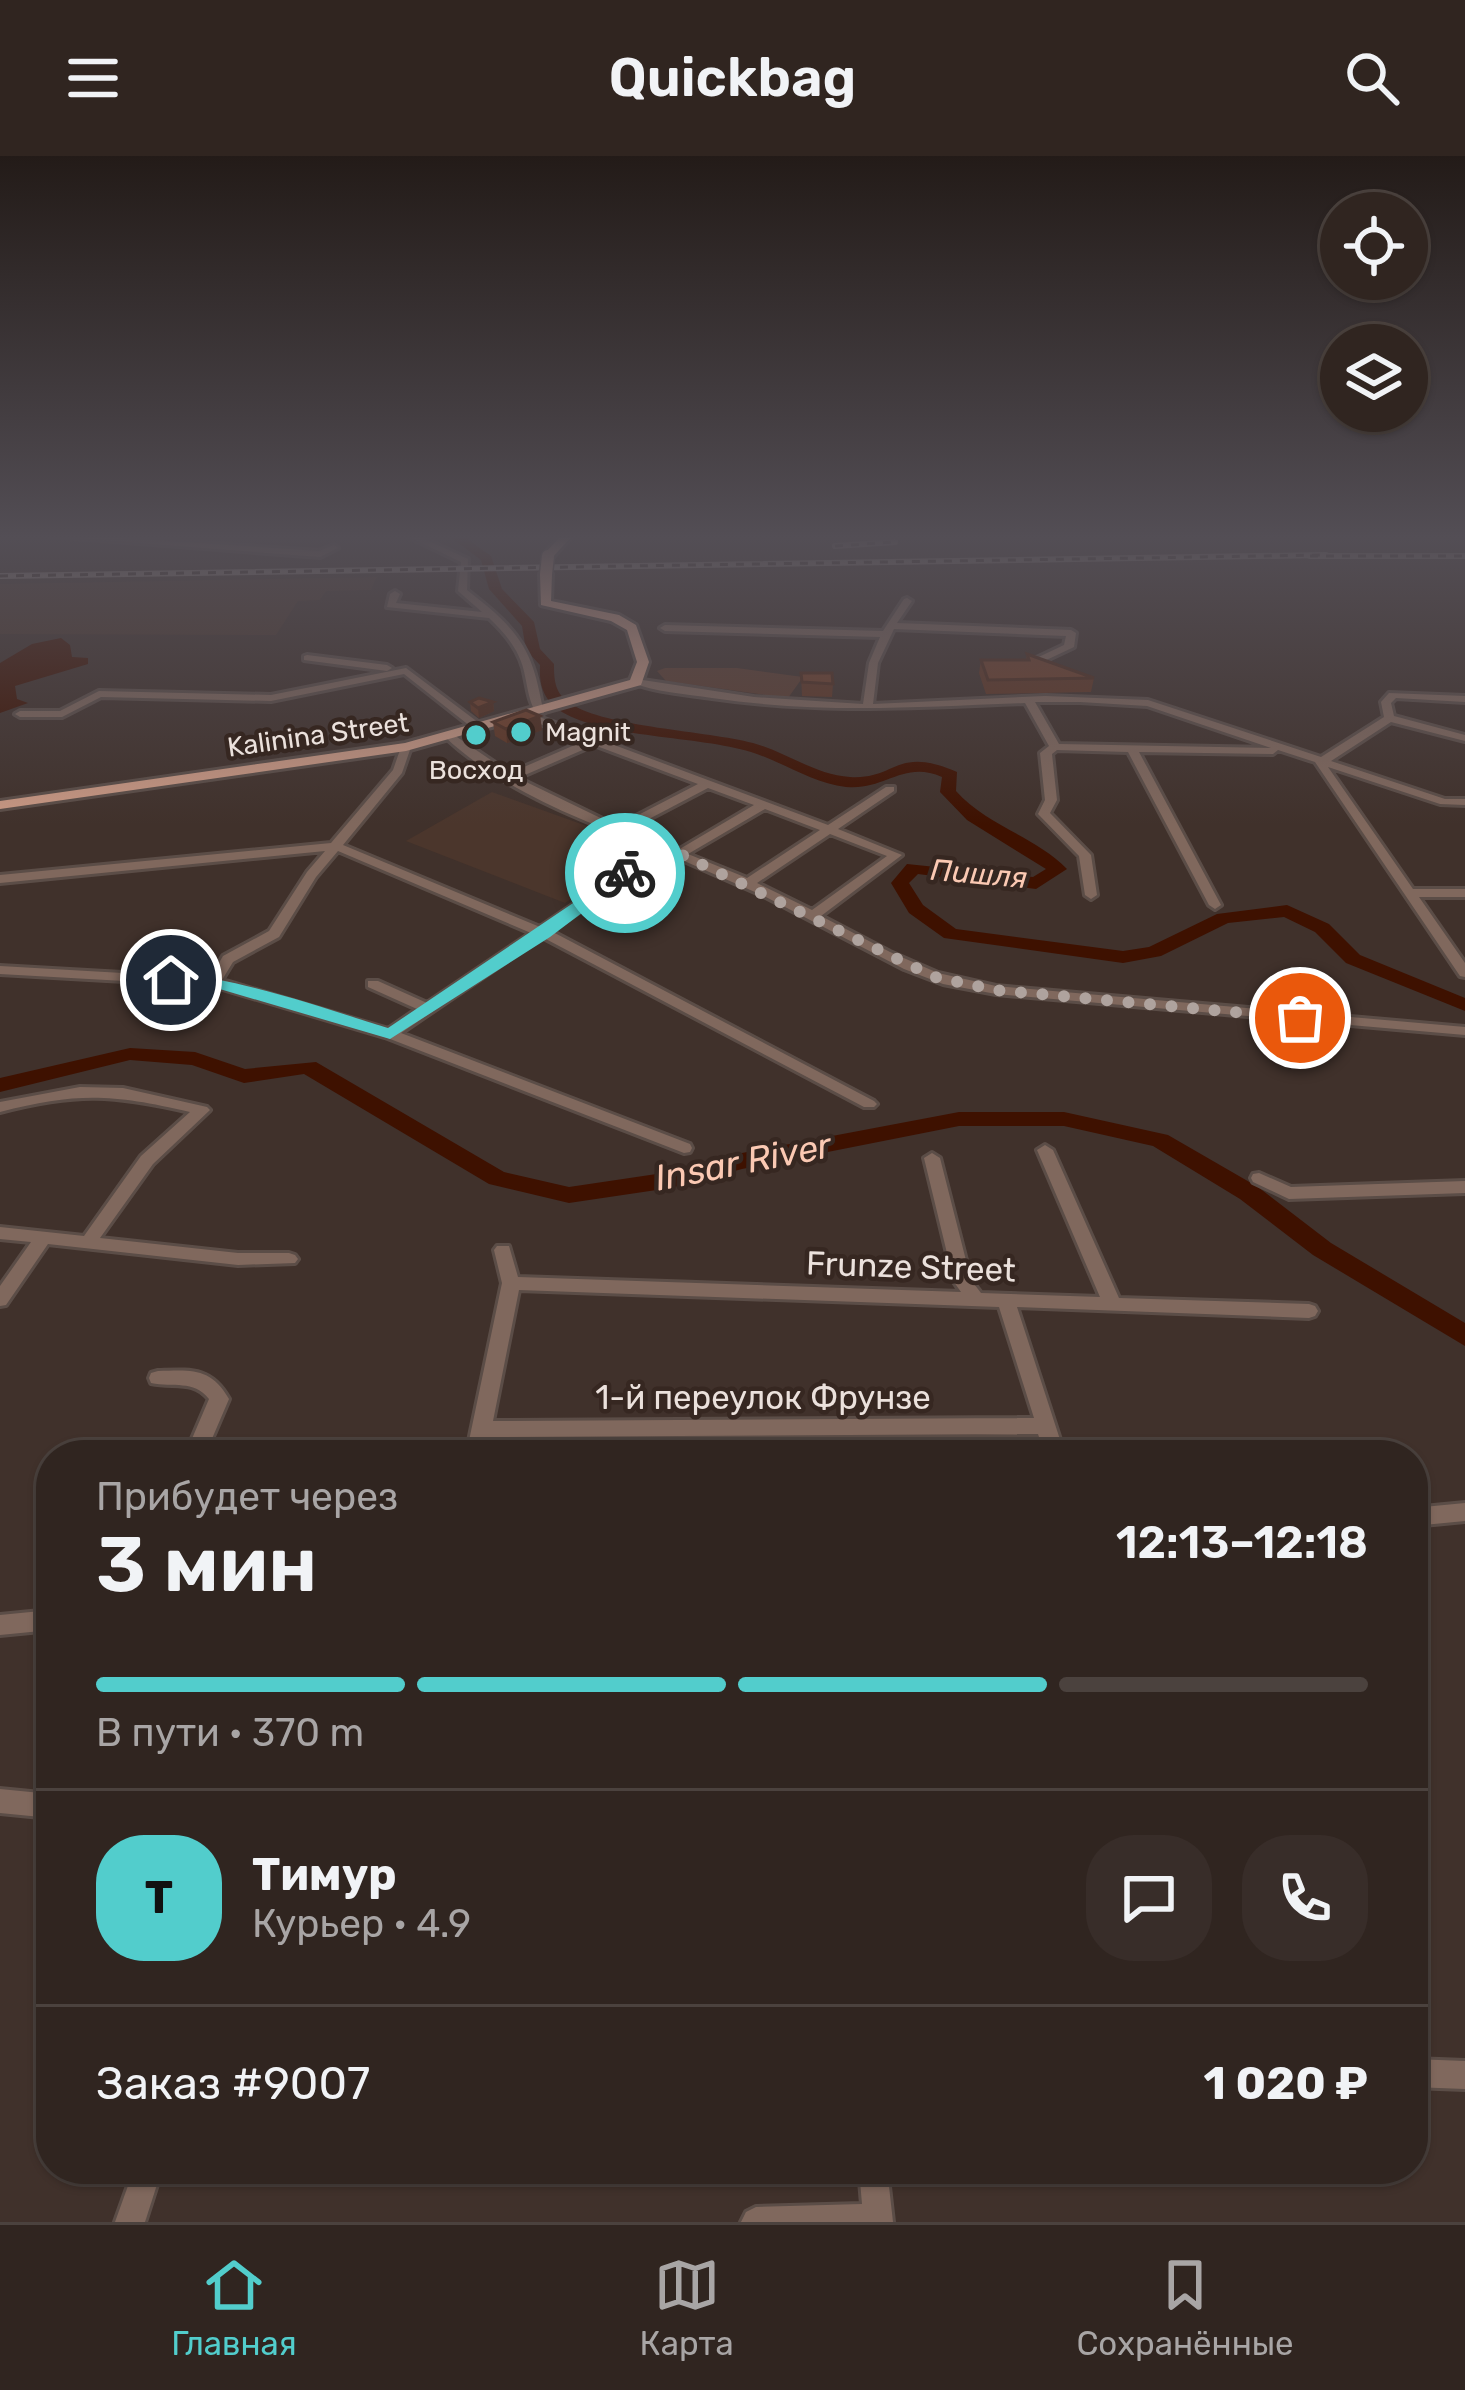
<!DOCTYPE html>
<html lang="ru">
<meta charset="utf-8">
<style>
body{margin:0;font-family:Rubik,sans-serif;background:#382d29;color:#f1f3f6;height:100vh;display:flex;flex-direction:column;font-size:45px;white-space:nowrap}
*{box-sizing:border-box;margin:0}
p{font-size:39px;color:#a8a5a5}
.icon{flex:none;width:66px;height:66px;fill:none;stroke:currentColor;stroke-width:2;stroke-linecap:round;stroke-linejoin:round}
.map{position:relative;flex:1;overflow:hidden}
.side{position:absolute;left:36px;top:1284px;width:1392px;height:744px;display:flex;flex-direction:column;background:#302520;border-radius:48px;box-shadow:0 3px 9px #0004,0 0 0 3px #4b423e}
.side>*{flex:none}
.controls{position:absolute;left:1320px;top:36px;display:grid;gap:24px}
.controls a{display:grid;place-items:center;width:108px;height:108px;border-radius:50%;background:#302520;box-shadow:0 3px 9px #0004,0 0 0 3px #4b423e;font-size:60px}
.pin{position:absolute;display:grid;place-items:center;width:102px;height:102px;color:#fff;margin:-51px;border:6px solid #fff;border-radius:50%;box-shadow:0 3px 12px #0007}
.courier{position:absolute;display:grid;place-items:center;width:120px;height:120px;margin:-60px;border:9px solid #52cdcc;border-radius:50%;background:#fff;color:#222;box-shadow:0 3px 15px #0007}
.head em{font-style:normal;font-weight:600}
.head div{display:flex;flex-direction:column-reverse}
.head{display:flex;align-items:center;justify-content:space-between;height:204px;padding:0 60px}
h1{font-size:78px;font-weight:600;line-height:90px}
.bar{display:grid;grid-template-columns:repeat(4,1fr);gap:18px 12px;align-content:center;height:144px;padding:0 60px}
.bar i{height:15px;border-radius:9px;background:#4b423e}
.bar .active{background:#52cdcc}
.bar p{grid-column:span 4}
.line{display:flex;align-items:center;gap:30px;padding:0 60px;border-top:3px solid #4b423e}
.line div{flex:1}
.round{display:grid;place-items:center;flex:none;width:126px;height:126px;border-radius:48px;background:#382d29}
header{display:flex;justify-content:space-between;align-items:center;height:156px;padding:0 60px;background:#302520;font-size:54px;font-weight:600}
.tab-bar{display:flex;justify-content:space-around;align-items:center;height:168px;border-top:3px solid #4b423e;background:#302520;font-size:33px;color:#a8a5a5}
.tab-bar a{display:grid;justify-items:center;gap:6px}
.tab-bar .active{color:#52cdcc}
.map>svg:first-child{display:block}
</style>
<header><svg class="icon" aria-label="menu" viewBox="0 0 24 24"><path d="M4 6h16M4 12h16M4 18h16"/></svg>Quickbag<svg class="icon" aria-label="search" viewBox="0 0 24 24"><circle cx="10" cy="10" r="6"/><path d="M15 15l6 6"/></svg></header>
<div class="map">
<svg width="1465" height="2066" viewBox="0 0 1465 2066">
<rect width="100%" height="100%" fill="#40312b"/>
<!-- built -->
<g fill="#4b362c">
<path d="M 377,421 L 371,434 L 326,435 L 320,444 L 298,445 L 276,479 L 0,478 L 0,428 Z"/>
<path d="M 492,636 L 648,692 L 565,747 L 406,685 Z"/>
</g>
<!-- green -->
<path fill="#5c3c2e" d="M 665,512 L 737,512 L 803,521 L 788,542 L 666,525 L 657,515 Z"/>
<!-- water -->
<path fill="#3e1100" d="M 61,482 L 70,489 L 72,501 L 88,502 L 88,508 L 15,530 L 17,543 L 28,547 L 0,557 L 0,507 L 32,488 Z"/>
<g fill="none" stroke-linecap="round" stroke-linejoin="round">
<!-- river -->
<g fill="#3e1100" fill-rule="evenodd">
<path d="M 449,380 L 463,380 L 491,400 L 502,433 L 534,466 L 540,493 L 554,508 C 554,525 555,538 571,548 C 606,571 707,575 753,587 C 786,596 816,619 850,621 C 897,624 895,589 957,616 L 956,635 C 987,670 1035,680 1067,713 L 1036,733 L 918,718 L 909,727 L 923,749 L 956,773 L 1123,795 L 1149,791 L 1217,758 L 1287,749 L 1329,768 L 1360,799 L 1465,842 L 1465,855 L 1346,807 L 1315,776 L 1284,761 L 1228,767 L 1161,800 L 1123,807 L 944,782 L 909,757 L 891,727 L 907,708 L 1033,721 L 1046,713 L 967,664 L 940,636 L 942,621 C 903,604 885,635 846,631 C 812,627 783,606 751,596 C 699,580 605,582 562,556 C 543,544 539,529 540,509 L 526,494 L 522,470 L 489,433 L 481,404 Z"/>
<path d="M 130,892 L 195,896 L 245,913 L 316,906 L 504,1016 L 569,1031 L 670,1016 L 742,997 L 959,956 L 1064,956 L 1168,979 L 1258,1031 L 1331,1087 L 1465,1167 L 1465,1190 L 1313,1099 L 1240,1043 L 1153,990 L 1064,970 L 959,970 L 742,1013 L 670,1032 L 569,1047 L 489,1028 L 304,918 L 244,927 L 192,909 L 130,904 L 0,936 L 0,922 Z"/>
</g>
<!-- minor casing -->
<g stroke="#5b4d47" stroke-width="6">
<g id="minor">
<path d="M 49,380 L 92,380 L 319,395 L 334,389 L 338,392 L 320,401 Z"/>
<path d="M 407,380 L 418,380 L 468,403 L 467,434 C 494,455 522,477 533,512 C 538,526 541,545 544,557 L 536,557 C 529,545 528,534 525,520 C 521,496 506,478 489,462 L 387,451 L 390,438 L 395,435 L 400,438 L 396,447 L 482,456 L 458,435 L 461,406 Z"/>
<path d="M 907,442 L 912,445 L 897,467 L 1071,474 L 1076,477 L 1074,491 L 1040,507 L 1046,510 L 1041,513 L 1026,507 L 1064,489 L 1066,480 L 894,473 L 878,507 L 873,548 L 1045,540 L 1148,544 L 1321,601 L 1384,561 L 1381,546 L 1389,537 L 1465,540 L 1465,546 L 1396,542 L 1391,547 L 1394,560 L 1465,579 L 1465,585 L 1391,566 L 1331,605 L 1445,643 L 1465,643 L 1465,649 L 1440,648 L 1328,611 L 1413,733 L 1465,733 L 1465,741 L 1419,741 L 1465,807 L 1465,821 L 1460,820 L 1315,606 L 1278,594 L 1273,598 L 1139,596 L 1221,749 L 1215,753 L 1209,749 L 1128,596 L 1057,594 L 1052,598 L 1057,644 L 1050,657 L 1091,699 L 1097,739 L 1091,743 L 1085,739 L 1079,700 L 1038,658 L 1045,644 L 1040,597 L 1049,590 L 1025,547 C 916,551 821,558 712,542 C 686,538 654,536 631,526 L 636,523 L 754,541 L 863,548 L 869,507 L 880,481 L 665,475 L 660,472 L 665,469 L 883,475 L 904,443 ZM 1035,546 L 1080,546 L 1147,550 L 1271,592 L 1059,588 Z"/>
<path d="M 307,499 L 387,509 L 392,512 L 387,515 L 304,504 L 304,500 Z"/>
<path d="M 406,512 L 483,570 L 483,574 L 475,574 L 404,518 L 271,545 L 101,541 L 62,561 L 20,561 L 15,558 L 20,555 L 60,555 L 99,535 L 271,539 Z"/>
<path d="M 526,556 L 828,669 L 886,631 L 894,631 L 894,635 L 838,673 L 902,699 L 821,760 L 890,796 L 938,817 L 996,830 L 1465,871 L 1465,879 L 996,838 L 943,828 L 904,813 L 764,740 L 666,697 L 551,775 L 874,945 L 877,948 L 874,951 L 864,951 L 542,781 L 401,877 L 690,988 L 692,992 L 690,996 L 684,997 L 385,881 L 213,830 L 0,818 L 0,810 L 210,822 L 223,800 L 269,775 L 307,716 L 325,695 L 0,727 L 0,719 L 331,687 L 393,614 L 401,591 L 406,588 L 411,591 L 402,617 L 343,689 L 540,771 L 655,693 C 582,664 503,635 445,581 L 454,579 L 510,617 L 584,585 L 522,561 L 521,559 ZM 594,589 L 698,628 L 617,670 L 518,622 ZM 708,632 L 754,649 L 678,694 L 628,674 ZM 765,653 L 820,674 L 747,722 L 688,698 ZM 830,678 L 887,700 L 812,754 L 757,727 ZM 338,695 L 531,777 L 427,847 L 378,825 L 368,825 L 368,831 L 417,853 L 388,873 L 222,824 L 233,806 L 279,781 L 316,721 Z"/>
<path d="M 80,931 L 123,932 L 207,951 L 210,954 L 153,1008 L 100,1082 L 238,1097 L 289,1097 L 295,1099 L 298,1103 L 295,1107 L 238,1109 L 48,1088 L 6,1149 L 0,1150 L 0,1130 L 31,1086 L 0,1083 L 0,1071 L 84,1080 L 141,1000 L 190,956 C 113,938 77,936 0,956 L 0,946 Z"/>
<path d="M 1045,989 L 1053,994 L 1119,1142 L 1309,1148 L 1315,1150 L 1318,1155 L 1315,1160 L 1309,1162 L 1017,1151 L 1065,1299 L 1045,1299 L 1038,1278 L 490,1281 L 486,1299 L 466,1299 L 502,1127 L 494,1094 L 497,1090 L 509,1090 L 518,1121 L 961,1136 L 954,1126 L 924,1002 L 932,997 L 940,1002 L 971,1124 L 981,1137 L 1100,1141 L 1037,994 ZM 519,1134 L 999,1151 L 1034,1262 L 493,1265 Z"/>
<path d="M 1259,1017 L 1291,1031 L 1465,1025 L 1465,1037 L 1289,1043 L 1253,1026 L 1251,1022 L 1253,1018 Z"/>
<path d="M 158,1215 C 191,1214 211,1211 229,1243 L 205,1299 L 185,1299 L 209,1243 C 193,1223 174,1232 151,1227 L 149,1222 L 151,1217 Z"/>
<path d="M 1465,1347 L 1465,1365 L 1413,1370 L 1413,1352 Z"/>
<path d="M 51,1454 L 51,1474 L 0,1479 L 0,1459 Z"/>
<path d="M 0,1633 L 51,1638 L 51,1662 L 0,1657 Z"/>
<path d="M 1413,1903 L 1465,1905 L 1465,1933 L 1413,1931 Z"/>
<path d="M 134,2013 L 162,2013 L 145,2066 L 115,2066 Z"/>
<path d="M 859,2013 L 887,2013 L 893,2066 L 741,2066 L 746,2056 L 756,2051 L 862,2048 Z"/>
</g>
</g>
<!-- major casing -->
<g stroke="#5b4d47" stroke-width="6">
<g id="major">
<path d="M 561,380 L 572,380 L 552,402 L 544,402 L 544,398 Z"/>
<path d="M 546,415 L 552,418 L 551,445 L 619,459 L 636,469 L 649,506 L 641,529 L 406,595 L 0,653 L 0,645 L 405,587 L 630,524 L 637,506 L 627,474 L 611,465 L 541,449 L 540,418 Z"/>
</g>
</g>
<!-- minor -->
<use href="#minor" fill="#80685d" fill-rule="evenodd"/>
<!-- major -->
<use href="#major" fill="#c99883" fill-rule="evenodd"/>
<!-- rail casing -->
<g stroke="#9d918b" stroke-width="6">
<g id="rail">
<path d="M 835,390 L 895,386"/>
<path d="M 1310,400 L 1465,400"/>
<path d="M 0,420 L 1326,399"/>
</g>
</g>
<!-- rail -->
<use href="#rail" stroke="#362721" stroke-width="3" stroke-dasharray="8" stroke-linecap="butt"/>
<!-- major-bridge casing -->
<g stroke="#5b4d47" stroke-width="15" stroke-linecap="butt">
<path id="major-bridge" d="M 546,418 L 548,400"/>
</g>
<!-- major-bridge -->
<use href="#major-bridge" stroke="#c99883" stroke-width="12"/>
</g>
<!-- wall -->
<g fill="#603522">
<path d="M 1027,498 L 1094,522 L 1091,536 L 986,538 L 979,517 L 981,504 L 1026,504 Z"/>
<path d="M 801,517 L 833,528 L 832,541 L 802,540 Z"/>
<path d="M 470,546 L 493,546 L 494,555 L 479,562 L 471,555 Z"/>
<path d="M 540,560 L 542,574 L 507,587 L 495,580 L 493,566 Z"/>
</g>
<!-- shaded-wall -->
<g fill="#4e2b1c">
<path d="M 493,546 L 494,555 L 479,562 L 478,552 Z"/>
<path d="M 540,560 L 542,574 L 507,587 L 506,573 Z"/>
</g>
<!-- building -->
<g fill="#703e28" stroke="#4e2b1c" stroke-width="3">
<path d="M 1027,498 L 1094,522 L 988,524 L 981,504 L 1029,504 Z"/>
<path d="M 801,517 L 832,517 L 833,528 L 802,526 Z"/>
<path d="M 479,542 L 493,546 L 478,552 L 470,546 Z"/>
<path d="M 526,554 L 540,560 L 506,573 L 493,566 Z"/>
</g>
<!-- sky -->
<linearGradient id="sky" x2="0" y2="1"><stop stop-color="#231b18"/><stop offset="0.57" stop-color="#534e55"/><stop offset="1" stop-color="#534e55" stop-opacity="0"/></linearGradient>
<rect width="1465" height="669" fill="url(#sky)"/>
<!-- route -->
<path fill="#52cdcc" d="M 625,712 L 631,720 L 550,781 L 390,883 L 213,831 L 171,829 L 163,824 C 194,805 347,860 388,872 Z"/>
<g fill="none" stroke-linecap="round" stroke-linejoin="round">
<!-- done -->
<path stroke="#afa39e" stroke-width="12" stroke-dasharray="0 21.6" d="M 625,717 C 644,703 655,690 680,698 L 935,821 L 995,834 L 1300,862"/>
</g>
<!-- markers -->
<g fill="#52cdcc" stroke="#362721" stroke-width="4.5">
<circle cx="521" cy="576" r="12"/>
<circle cx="476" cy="579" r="12"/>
</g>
<g text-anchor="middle" stroke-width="9" stroke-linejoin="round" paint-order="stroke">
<!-- far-poi labels -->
<g font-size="27" fill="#ebe1dc" stroke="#362721" text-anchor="start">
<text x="545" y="585">Magnit</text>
<text x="476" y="623" text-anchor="middle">Восход</text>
</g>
<!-- far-street labels -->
<g font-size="27" fill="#ebe1dc" stroke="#362721">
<text transform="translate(318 579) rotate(-8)" y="9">Kalinina Street</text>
</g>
<!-- far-water labels -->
<g font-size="30" font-style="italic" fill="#fbc9b3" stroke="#362721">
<text transform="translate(979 718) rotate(5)" y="10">Пишля</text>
</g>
<!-- street labels -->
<g font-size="33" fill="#ebe1dc" stroke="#362721">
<text transform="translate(911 1110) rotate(2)" y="12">Frunze Street</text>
<text x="763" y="1253">1-й переулок Фрунзе</text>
</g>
<!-- water labels -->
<g font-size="36" font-style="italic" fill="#fbc9b3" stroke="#362721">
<text transform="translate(743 1005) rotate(-11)" y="13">Insar River</text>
</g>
</g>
</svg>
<div class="controls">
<a><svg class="icon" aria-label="locate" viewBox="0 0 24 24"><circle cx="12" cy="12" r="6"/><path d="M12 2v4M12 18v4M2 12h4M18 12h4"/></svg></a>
<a><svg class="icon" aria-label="layers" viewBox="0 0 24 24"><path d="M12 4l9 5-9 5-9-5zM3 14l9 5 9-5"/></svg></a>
</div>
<div class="pin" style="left:1300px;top:862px;background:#ea580c"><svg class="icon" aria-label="bag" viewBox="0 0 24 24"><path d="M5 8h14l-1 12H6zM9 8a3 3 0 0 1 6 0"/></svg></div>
<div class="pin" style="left:171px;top:824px;background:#1f2937"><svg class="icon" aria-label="home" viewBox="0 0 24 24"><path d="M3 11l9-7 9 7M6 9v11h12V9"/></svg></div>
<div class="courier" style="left:625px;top:717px"><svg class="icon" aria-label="bike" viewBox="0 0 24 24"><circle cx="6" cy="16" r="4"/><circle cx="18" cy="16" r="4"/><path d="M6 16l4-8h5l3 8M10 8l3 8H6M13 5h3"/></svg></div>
<section class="side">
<div class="head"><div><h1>3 мин</h1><p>Прибудет через</p></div><em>12:13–12:18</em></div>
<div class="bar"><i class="active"></i><i class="active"></i><i class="active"></i><i></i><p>В пути · 370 m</p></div>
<div class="line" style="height:216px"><b class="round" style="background:#52cdcc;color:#111">Т</b><div><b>Тимур</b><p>Курьер · 4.9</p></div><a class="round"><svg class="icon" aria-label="chat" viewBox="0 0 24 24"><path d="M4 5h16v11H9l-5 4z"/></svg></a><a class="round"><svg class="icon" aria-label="phone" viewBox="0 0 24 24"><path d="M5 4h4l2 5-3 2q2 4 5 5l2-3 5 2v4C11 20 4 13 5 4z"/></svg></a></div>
<div class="line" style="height:156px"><div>Заказ #9007</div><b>1 020 ₽</b></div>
</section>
</div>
<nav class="tab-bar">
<a class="active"><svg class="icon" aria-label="home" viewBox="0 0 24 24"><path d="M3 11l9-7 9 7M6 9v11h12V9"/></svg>Главная</a>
<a><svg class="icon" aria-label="map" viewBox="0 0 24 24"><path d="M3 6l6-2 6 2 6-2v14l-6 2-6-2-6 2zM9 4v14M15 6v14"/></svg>Карта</a>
<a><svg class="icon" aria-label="saved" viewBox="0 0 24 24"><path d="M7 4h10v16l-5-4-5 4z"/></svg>Сохранённые</a>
</nav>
